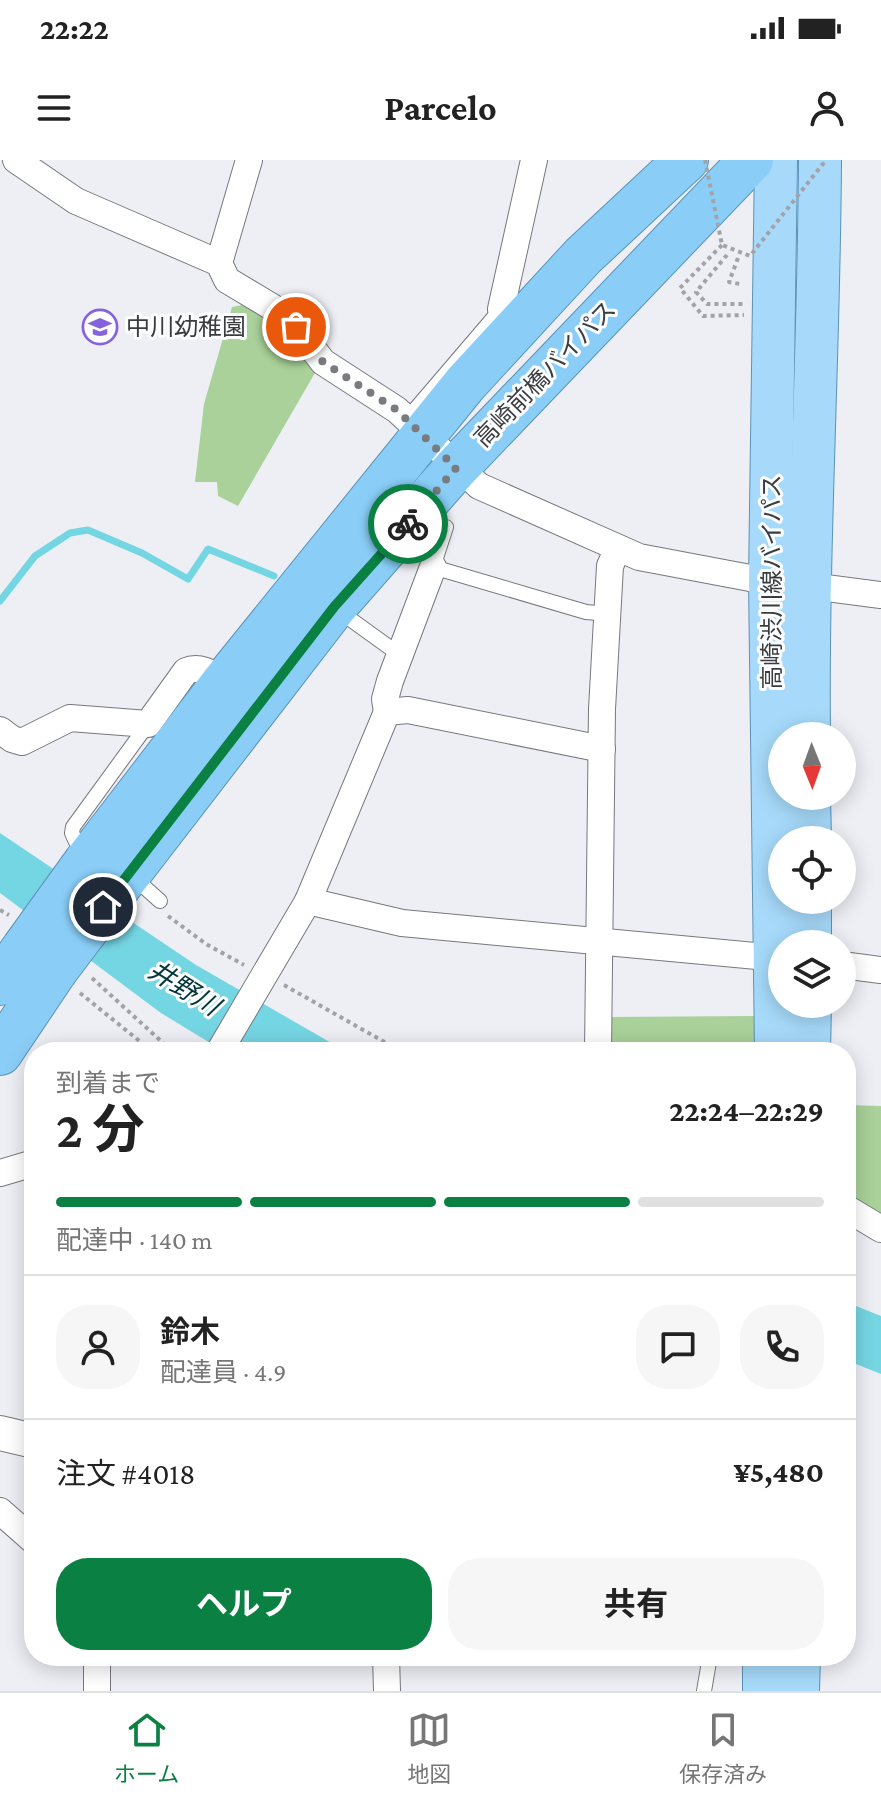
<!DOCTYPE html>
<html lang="ja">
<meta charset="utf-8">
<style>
body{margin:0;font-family:"Crimson Pro","Noto Sans JP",serif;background:#f6f6f6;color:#222;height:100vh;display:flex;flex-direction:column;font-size:30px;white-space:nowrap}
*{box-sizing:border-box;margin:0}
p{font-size:26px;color:#767676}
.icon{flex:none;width:44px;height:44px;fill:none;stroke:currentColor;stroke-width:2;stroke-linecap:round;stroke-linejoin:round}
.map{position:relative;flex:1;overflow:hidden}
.panel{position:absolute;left:24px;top:882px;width:832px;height:624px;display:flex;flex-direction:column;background:#fff;border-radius:32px;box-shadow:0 4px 20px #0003}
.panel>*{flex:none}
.needle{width:52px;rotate:179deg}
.fabs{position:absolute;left:768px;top:562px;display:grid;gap:16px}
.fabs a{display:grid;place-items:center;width:88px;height:88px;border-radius:50%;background:#fff;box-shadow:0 4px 20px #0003;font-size:40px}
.pin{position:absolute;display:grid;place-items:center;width:68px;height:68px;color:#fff;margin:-34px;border:4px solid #fff;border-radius:50%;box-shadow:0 2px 8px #0007}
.courier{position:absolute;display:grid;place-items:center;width:80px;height:80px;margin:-40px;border:6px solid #0b8043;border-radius:50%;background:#fff;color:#222;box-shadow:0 2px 10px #0007}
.head em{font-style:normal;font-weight:700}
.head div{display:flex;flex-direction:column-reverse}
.head{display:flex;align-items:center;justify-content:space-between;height:136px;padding:0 32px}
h1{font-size:52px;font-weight:700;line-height:60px}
.bar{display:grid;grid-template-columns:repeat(4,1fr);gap:12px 8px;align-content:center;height:96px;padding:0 32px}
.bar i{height:10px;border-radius:6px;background:#e0e0e0}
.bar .selected{background:#0b8043}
.bar p{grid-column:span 4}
.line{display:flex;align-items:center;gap:20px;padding:0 32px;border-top:2px solid #e0e0e0}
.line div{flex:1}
.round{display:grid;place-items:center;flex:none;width:84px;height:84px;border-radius:32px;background:#f6f6f6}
.cta{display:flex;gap:16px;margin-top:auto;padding:16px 32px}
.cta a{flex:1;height:92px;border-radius:32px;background:#0b8043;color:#fff;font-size:32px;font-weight:700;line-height:92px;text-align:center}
.cta a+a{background:#f6f6f6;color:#222}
.status{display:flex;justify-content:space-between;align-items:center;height:56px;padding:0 40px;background:#fff;direction:ltr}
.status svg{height:22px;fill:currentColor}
header{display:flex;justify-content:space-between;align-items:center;height:104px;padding:0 32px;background:#fff;font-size:36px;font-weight:700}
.tab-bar{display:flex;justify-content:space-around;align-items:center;height:112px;border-top:2px solid #e0e0e0;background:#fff;font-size:22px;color:#767676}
.tab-bar a{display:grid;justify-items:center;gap:4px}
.tab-bar .selected{color:#0b8043}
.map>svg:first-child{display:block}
</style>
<div class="status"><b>22:22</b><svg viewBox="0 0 49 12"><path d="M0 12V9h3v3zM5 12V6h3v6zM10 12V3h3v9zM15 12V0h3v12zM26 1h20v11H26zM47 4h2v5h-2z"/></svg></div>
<header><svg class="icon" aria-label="menu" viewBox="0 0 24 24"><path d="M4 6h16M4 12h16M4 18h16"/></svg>Parcelo<svg class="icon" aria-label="person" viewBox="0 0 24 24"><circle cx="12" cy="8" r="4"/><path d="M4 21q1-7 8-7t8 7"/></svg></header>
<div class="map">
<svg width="881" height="1531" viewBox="0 0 881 1531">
<rect width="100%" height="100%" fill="#edeff5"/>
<!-- green -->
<g fill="#a9d199">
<path d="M 254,143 L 319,206 L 238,346 L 218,336 L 217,322 L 195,322 L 204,244 L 232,147 Z"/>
<path d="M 755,856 L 754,892 L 605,892 L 605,857 Z"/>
<path d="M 846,945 L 881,946 L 881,1057 L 846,1036 Z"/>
</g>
<!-- water -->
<g fill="#74d6e2">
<path d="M 0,673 L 196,805 L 347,892 L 225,892 L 161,853 L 0,733 Z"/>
<path d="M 846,1142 L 881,1156 L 881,1214 L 846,1200 Z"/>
</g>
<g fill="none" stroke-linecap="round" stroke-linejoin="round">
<!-- stream -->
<path stroke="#74d6e2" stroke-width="7" d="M 0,441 L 35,396 L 70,373 L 88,370 L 142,393 L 188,419 L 208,389 L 274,416"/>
<!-- service casing -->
<g stroke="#76787d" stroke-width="16">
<g id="service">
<path d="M 407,259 L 501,149"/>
<path d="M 446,367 L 433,407 L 586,452 L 608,454"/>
<path d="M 339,451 L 400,495"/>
<path d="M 82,695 L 72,673 L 73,667 L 148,564"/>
<path d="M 132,716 L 160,741"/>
<path d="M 704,1531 L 710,1496"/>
</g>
</g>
<!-- minor casing -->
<g stroke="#76787d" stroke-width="28">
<g id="minor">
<path d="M 16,0 L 76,41 L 219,103 L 227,120 L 272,147 L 296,167 L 323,202 L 397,250 L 479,326 L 639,397 L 750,418 L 881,435"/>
<path d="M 219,103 L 249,0"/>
<path d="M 517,166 L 501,149 L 534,0"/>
<path d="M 387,552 L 385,539 L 390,521 L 433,407"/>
<path d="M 0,570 L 12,579 L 22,582 L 70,558 L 148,564 L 186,511 C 200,505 213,514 225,521"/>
<path d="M 308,741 L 402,763 L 777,798"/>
<path d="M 842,805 L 881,810"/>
<path d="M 219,892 L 308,741 L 387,552 L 408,550 L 602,589"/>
<path d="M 598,892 L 602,549 L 610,406 L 618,388"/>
<path d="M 0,1013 L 34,1003"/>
<path d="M 846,1048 L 881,1069"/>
<path d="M 0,1351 L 34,1381"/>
<path d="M 97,1496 L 97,1531"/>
<path d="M 386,1496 L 387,1531"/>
</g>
</g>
<!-- tertiary casing -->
<g stroke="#76787d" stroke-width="36">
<path id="tertiary" d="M 0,1273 L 34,1281"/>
</g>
<!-- primary casing -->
<g stroke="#5b92b6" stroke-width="44">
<g id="primary">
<path d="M 809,576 C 807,384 819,192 820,0"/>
<path d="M 809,636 L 810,680"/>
<path d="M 810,740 L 810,784"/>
<path d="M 776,892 L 770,419 L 776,0"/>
<path d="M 809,892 L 810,844"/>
<path d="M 764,1531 L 764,1496"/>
<path d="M 798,1531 L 799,1496"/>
</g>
</g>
<!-- trunk casing -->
<g stroke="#5b92b6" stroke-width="46">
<g id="trunk">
<path d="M 86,702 L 225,521 L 465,224 L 583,96 L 686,0"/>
<path d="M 119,726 L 334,447 L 456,308 L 751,0"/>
<path d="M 0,823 L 24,788"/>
<path d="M 0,893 L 55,811"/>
</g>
</g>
<!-- path -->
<g stroke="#a2a3a8" stroke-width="4" stroke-dasharray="4 4" stroke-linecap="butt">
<path d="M 722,85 L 680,128 L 703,156 L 744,155"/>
<path d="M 727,95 L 696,132 L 707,144 L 743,144"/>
<path d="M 738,98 L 729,122 L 740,124"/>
<path d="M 0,750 L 9,755"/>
<path d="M 168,756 L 206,784 L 244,805"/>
<path d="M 92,818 L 173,892"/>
<path d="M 284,825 L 402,892"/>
<path d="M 80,833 L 153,892"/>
</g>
<!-- service -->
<use href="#service" stroke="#fff" stroke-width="14"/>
<!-- minor -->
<use href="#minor" stroke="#fff" stroke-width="26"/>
<!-- tertiary -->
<use href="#tertiary" stroke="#fff" stroke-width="34"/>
<!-- primary -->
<use href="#primary" stroke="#a7dafa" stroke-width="42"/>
<!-- trunk -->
<use href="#trunk" stroke="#8acef8" stroke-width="44"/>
<!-- trunk-bridge casing -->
<g stroke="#5b92b6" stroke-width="46" stroke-linecap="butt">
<g id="trunk-bridge">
<path d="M 24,788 L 86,702"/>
<path d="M 55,811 L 119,726"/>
</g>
</g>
<!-- path-bridge -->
<path stroke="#a2a3a8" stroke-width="4" stroke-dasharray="4 4" stroke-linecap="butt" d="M 705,0 L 722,85 L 750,96 L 826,0"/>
<!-- trunk-bridge -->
<use href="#trunk-bridge" stroke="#8acef8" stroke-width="44"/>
</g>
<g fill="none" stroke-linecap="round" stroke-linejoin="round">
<!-- done -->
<path stroke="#797b7f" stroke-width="8" stroke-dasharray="0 14.4" d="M 296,167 L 323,202 L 397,250 L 456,308 L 408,364"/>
<!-- route -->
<path stroke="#0b8043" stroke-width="10" d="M 103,747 L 334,447 L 408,364"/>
</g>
<!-- icons -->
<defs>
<g id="school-ring" transform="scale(1.8)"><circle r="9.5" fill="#fcfdfe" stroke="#8563df" stroke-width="1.5"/><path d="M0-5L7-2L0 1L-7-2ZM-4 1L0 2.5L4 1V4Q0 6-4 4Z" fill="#8563df"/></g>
</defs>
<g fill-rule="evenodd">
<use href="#school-ring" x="100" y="167"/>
</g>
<g text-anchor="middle" stroke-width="6" stroke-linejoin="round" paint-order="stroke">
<!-- poi labels -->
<g font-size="24" fill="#3b3c3f" stroke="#fcfdfe" text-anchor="start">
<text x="126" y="175">中川幼稚園</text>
</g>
<!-- street labels -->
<g font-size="24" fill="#3b3c3f" stroke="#fcfdfe">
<text transform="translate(545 214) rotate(-46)" y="8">高崎前橋バイパス</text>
<text transform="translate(772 422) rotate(-90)" y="8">高崎渋川線バイパス</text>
</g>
<!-- water labels -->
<g font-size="26" font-style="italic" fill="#03353a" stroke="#fcfdfe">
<text transform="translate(184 828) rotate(32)" y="9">井野川</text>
</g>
</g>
</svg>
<div class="fabs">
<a><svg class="needle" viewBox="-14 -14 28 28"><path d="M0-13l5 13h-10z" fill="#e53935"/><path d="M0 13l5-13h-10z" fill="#767676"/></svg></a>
<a><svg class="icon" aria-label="locate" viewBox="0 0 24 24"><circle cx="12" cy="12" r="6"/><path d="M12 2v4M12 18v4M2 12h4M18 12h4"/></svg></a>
<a><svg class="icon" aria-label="layers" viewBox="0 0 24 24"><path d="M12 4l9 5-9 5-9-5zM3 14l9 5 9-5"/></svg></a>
</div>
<div class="pin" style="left:296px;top:167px;background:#ea580c"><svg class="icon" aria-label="bag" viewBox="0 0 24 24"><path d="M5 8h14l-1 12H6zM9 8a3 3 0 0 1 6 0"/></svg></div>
<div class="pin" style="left:103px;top:747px;background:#1f2937"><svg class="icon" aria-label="home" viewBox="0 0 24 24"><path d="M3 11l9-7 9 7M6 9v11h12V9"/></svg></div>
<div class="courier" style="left:408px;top:364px"><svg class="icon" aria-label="bike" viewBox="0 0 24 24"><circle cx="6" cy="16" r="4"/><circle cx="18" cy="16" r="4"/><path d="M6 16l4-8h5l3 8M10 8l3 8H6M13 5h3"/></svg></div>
<section class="panel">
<div class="head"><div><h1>2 分</h1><p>到着まで</p></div><em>22:24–22:29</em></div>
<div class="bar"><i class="selected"></i><i class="selected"></i><i class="selected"></i><i></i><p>配達中 · 140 m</p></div>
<div class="line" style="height:144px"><a class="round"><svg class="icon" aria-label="person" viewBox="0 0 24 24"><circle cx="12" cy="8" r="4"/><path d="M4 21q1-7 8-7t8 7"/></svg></a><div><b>鈴木</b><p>配達員 · 4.9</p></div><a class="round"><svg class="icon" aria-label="chat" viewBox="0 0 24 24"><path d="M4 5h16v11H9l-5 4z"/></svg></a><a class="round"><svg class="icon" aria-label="phone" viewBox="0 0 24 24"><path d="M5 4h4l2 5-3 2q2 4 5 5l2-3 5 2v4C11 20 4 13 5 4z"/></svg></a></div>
<div class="line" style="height:104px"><div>注文 #4018</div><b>¥5,480</b></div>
<div class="cta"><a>ヘルプ</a><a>共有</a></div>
</section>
</div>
<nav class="tab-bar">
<a class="selected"><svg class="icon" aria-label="home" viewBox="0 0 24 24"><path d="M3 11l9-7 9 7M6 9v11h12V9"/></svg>ホーム</a>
<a><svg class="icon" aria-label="map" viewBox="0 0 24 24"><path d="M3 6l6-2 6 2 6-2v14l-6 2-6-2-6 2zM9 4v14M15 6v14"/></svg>地図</a>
<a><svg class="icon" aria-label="saved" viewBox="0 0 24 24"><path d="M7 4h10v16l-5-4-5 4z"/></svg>保存済み</a>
</nav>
